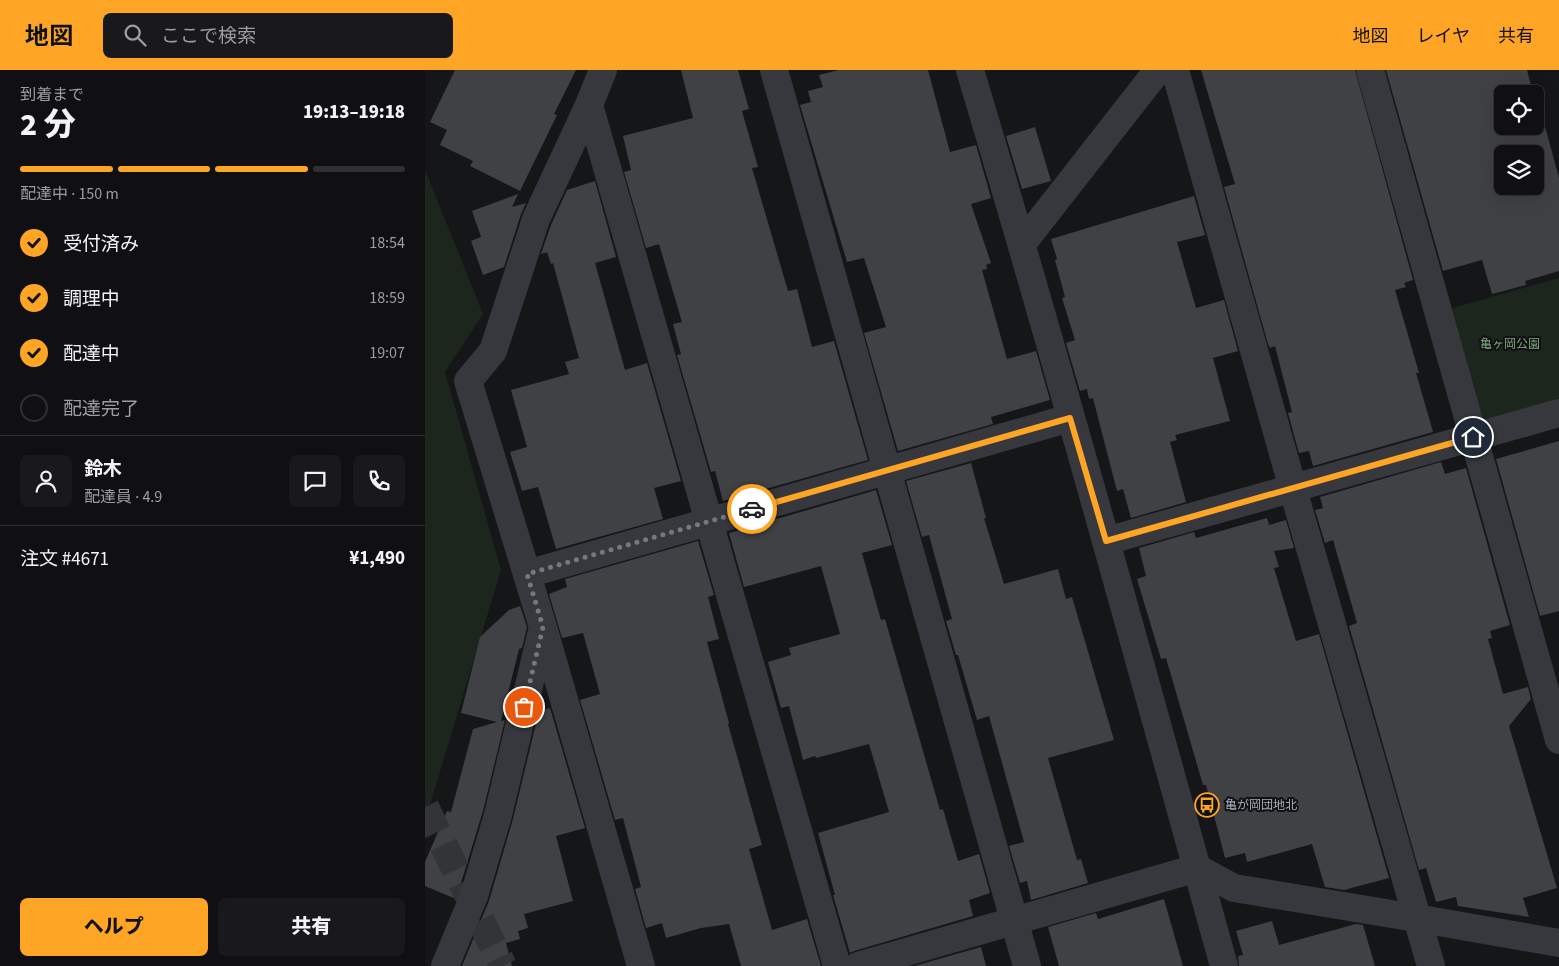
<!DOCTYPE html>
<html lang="ja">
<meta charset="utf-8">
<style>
body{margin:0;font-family:"Source Sans 3","Noto Sans JP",sans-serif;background:#19191b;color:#f1f3f6;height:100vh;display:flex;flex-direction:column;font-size:19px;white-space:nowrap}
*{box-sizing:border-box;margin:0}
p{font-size:16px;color:#9c9d9f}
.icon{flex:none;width:28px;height:28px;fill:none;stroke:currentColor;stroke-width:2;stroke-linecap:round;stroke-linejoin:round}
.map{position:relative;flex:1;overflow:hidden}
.panel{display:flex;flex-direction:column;background:#101012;width:425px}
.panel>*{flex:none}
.fabs{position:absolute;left:1069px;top:15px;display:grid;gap:10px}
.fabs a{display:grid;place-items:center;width:50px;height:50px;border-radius:8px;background:#101012;box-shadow:0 5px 20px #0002,0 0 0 1px #303032;font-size:25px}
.pin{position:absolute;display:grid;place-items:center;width:42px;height:42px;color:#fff;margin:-21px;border:2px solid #fff;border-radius:50%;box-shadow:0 1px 5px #0007}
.courier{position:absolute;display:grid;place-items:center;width:50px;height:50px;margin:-25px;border:4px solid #ffa526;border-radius:50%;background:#fff;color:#222;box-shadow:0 1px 6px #0007}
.summary em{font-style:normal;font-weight:800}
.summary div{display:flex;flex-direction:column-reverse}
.summary{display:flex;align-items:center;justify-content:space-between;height:85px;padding:0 20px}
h1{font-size:32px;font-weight:800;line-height:38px}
.bar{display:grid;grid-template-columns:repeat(4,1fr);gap:8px 5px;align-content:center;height:60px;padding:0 20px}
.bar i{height:6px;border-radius:4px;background:#303032}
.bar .on{background:#ffa526}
.bar p{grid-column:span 4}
.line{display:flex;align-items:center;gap:12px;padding:0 20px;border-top:1px solid #303032}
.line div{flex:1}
.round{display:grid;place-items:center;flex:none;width:52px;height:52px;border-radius:8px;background:#19191b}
ol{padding:0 20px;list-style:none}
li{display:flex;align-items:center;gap:15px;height:55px}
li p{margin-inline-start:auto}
li .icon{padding:5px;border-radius:50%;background:#ffa526;color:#111;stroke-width:4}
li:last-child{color:#9c9d9f}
li i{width:28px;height:28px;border:2px solid #303032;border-radius:50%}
.button{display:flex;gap:10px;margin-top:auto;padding:10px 20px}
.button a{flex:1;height:58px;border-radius:8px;background:#ffa526;color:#111;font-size:20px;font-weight:800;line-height:58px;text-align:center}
.button a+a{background:#19191b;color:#f1f3f6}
header{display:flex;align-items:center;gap:30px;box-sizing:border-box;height:70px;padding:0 25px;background:#ffa526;color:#111}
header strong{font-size:24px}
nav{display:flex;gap:28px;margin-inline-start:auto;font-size:18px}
.search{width:350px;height:45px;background:#19191b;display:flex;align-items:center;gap:12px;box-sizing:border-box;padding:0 18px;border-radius:8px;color:#9c9d9f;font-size:19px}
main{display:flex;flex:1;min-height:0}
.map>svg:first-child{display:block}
</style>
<header>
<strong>地図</strong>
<div class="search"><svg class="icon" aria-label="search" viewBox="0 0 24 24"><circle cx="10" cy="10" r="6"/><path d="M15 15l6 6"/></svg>ここで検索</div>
<nav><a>地図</a><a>レイヤ</a><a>共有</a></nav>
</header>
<main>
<section class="panel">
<div class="summary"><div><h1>2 分</h1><p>到着まで</p></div><em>19:13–19:18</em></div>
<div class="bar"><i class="on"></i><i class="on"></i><i class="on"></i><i></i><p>配達中 · 150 m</p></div>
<ol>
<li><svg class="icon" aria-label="check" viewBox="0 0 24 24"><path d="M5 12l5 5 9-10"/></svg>受付済み<p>18:54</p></li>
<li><svg class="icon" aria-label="check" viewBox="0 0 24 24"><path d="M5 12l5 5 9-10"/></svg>調理中<p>18:59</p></li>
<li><svg class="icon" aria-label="check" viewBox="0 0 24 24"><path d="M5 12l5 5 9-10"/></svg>配達中<p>19:07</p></li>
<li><i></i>配達完了</li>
</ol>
<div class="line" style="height:90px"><a class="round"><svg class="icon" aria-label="person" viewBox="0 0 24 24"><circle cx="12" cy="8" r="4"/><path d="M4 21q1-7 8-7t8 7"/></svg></a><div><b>鈴木</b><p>配達員 · 4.9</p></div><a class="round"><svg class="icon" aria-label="chat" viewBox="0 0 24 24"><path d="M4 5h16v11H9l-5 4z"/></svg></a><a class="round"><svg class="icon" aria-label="phone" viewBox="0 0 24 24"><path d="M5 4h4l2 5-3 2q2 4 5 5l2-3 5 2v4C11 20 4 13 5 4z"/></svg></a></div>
<div class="line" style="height:65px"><div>注文 #4671</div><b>¥1,490</b></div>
<div class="button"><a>ヘルプ</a><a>共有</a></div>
</section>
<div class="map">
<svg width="1134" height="896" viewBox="0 0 1134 896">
<rect width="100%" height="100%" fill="#151618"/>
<!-- green -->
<g fill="#1d261d">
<path d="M 0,100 L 58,244 L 20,302 L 76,500 L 0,751 Z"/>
<path d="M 1134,208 L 1134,331 L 1064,351 L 1053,345 L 1024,239 Z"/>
</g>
<!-- building -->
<g fill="#3f4145" fill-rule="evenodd">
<path d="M 30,0 L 151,0 L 129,44 L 132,45 L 95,121 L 45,96 L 48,91 L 15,75 L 22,60 L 5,52 Z"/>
<path d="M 256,0 L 313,0 L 324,39 L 317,41 L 333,97 L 327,98 L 363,221 L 372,219 L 387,277 L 409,271 L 443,390 L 298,431 L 290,401 L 286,402 L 252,285 L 256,284 L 248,254 L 257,252 L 234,174 L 221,178 L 199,102 L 206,100 L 198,66 L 268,48 Z"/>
<path d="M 414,0 L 503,0 L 525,82 L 551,75 L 566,128 L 546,134 L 566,193 L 561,195 L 562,199 L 557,200 L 582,289 L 611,281 L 625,330 L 566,347 L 568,354 L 473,381 L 439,263 L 461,257 L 439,188 L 422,192 L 375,35 L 386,32 L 383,21 L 398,17 L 394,5 Z"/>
<path d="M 776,0 L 930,0 L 988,210 L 979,213 L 981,217 L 970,220 L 994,303 L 991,303 L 1008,362 L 888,396 L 884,381 L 874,383 L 863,343 L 867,342 L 850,276 L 845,278 L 843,274 L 799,117 L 810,114 Z"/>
<path d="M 961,0 L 1102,0 L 1108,24 L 1078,24 L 1078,56 L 1110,56 L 1110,27 L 1112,27 L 1134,108 L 1134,201 L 1100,211 L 1101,215 L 1067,224 L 1057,190 L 1018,201 ZM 1078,84 L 1110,84 L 1110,116 L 1078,116 Z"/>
<path d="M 610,57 L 626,111 L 597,119 L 581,66 Z"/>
<path d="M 170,111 L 191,187 L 170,193 L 200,300 L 222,293 L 256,411 L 229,418 L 238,449 L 131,479 L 113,417 L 97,421 L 85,382 L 102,377 L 86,320 L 144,304 L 140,292 L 154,288 L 128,193 L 126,194 L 122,182 L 116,184 L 126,155 L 142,120 Z"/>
<path d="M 93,124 L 87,137 L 101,133 L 96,144 L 79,197 L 58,205 L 46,171 L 56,167 L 47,141 Z"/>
<path d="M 769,126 L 780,165 L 752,172 L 771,238 L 799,230 L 813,281 L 788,288 L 805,351 L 750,365 L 752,370 L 745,372 L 761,432 L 706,448 L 698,419 L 692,421 L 668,328 L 664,329 L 662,319 L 655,321 L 641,273 L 650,270 L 637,228 L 640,227 L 630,190 L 632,189 L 626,169 Z"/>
<path d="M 1134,371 L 1134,541 L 1115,546 L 1071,389 Z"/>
<path d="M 1016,392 L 1020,404 L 1041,398 L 1085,555 L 1065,561 L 1067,568 L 1063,569 L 1078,624 L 1103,617 L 1106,629 L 1084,656 L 1132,818 L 1098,828 L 1104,847 L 1033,836 L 1031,827 L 1011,832 L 1001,798 L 994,800 L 924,556 L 932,553 L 908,470 L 900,473 L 890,440 L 898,438 L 895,427 Z"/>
<path d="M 546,393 L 561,448 L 559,448 L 579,514 L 633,499 L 641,529 L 647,527 L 689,670 L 623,688 L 652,790 L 656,789 L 663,813 L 606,830 L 602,811 L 595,813 L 584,776 L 599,772 L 564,646 L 552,650 L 533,585 L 531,585 L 521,551 L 527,549 L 504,465 L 497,467 L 481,411 Z"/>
<path d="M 451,420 L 467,475 L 437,483 L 456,550 L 460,549 L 515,740 L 518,739 L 533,791 L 554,784 L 565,823 L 544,830 L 548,846 L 429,881 L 425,883 L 408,825 L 410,825 L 393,763 L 464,742 L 444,674 L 391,688 L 390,686 L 378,690 L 364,636 L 356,638 L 343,592 L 366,585 L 364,578 L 415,564 L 396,496 L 319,517 L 304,463 Z"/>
<path d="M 842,448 L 844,455 L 861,450 L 869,478 L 849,481 L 854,497 L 849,498 L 871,571 L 894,564 L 964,808 L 919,820 L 900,817 L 887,774 L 822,792 L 820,783 L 800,788 L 781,715 L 778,715 L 741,588 L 736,589 L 712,509 L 721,506 L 714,478 L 769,462 L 771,468 Z"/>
<path d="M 273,471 L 289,525 L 283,527 L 294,569 L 282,572 L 304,653 L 303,654 L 337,775 L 324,779 L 347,860 L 382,849 L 396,896 L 316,896 L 304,854 L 276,858 L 241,868 L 237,853 L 221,858 L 210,819 L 216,817 L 198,748 L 190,750 L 155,630 L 175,624 L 158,563 L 137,568 L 124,524 L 142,517 L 140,509 Z"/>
<path d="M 95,536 L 102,557 L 97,578 L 94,579 L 76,651 L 80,650 L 58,741 L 31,829 L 0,816 L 0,792 L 22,741 L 26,742 L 48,659 L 72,652 L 36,643 L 55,567 L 84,540 Z"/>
<path d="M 125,638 L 160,758 L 131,766 L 148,831 L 99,844 L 103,858 L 93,861 L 95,869 L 81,873 L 87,896 L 37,896 L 64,831 L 88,749 L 114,641 Z"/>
<path d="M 739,829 L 758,896 L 634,896 L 623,857 L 671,843 L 673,849 Z"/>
<path d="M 847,851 L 854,875 L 931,854 L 938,855 L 950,896 L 814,896 L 813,886 L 818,885 L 811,861 Z"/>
<path d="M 556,877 L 561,896 L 489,896 Z"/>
</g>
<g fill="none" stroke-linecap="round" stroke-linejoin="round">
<!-- secondary-tunnel -->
<path stroke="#323438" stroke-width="28" stroke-dasharray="28 14" stroke-linecap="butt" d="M 0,737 L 78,896"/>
<!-- minor -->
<g stroke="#36383d" stroke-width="28">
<path d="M 178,0 L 164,35 L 111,149 L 68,281 L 43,311 L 118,557 L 216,896"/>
<path d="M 349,0 L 602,896"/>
<path d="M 545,0 C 634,297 716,597 799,896"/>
<path d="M 750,0 L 874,440 L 1006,896"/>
<path d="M 945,0 L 1134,670"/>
<path d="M 164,35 L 412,896"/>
<path d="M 597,174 L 733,0"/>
<path d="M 681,471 L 1134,343"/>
<path d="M 102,504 L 645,348"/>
<path d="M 20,896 L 49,826 L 73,745 L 117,561"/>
<path d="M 433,896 L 772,798 L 809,818 L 991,848 L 1134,873"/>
</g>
</g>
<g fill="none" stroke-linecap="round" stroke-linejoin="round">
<!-- done -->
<path stroke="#737881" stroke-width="5" stroke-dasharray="0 9" d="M 99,637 L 118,557 L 102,504 L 327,439"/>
<!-- route -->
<path stroke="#ffa526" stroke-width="6" d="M 327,439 L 645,348 L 681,471 L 1048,367"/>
</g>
<!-- icons -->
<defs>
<g id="bus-ring" transform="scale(1.25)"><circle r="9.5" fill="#101113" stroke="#ffa526" stroke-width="1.5"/><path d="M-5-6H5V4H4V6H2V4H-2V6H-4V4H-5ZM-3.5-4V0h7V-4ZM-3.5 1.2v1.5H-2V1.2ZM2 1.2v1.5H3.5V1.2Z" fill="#ffa526"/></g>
</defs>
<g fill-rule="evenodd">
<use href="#bus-ring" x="782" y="735"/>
</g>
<g text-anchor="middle" stroke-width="4" stroke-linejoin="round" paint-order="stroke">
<!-- park labels -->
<g font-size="12" fill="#7ca67b" stroke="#101113">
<text x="1085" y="278">亀ヶ岡公園</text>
</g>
<!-- poi labels -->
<g font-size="12" fill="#a6adb9" stroke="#101113" text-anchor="start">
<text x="800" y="739">亀が岡団地北</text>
</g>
</g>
</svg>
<div class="fabs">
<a><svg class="icon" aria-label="locate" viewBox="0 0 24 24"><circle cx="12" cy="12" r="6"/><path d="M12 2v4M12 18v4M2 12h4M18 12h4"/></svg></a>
<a><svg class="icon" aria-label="layers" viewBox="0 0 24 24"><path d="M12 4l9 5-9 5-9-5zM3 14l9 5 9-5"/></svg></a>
</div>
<div class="pin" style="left:99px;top:637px;background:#ea580c"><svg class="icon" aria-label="bag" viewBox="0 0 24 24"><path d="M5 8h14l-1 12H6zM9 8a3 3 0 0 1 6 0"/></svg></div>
<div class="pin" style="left:1048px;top:367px;background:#1f2937"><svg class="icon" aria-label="home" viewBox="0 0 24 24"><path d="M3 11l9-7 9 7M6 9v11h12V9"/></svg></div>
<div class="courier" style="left:327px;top:439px"><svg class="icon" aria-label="car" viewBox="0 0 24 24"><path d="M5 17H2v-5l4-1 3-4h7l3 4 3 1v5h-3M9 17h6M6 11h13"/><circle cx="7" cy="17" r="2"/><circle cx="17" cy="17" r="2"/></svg></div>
</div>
</main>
